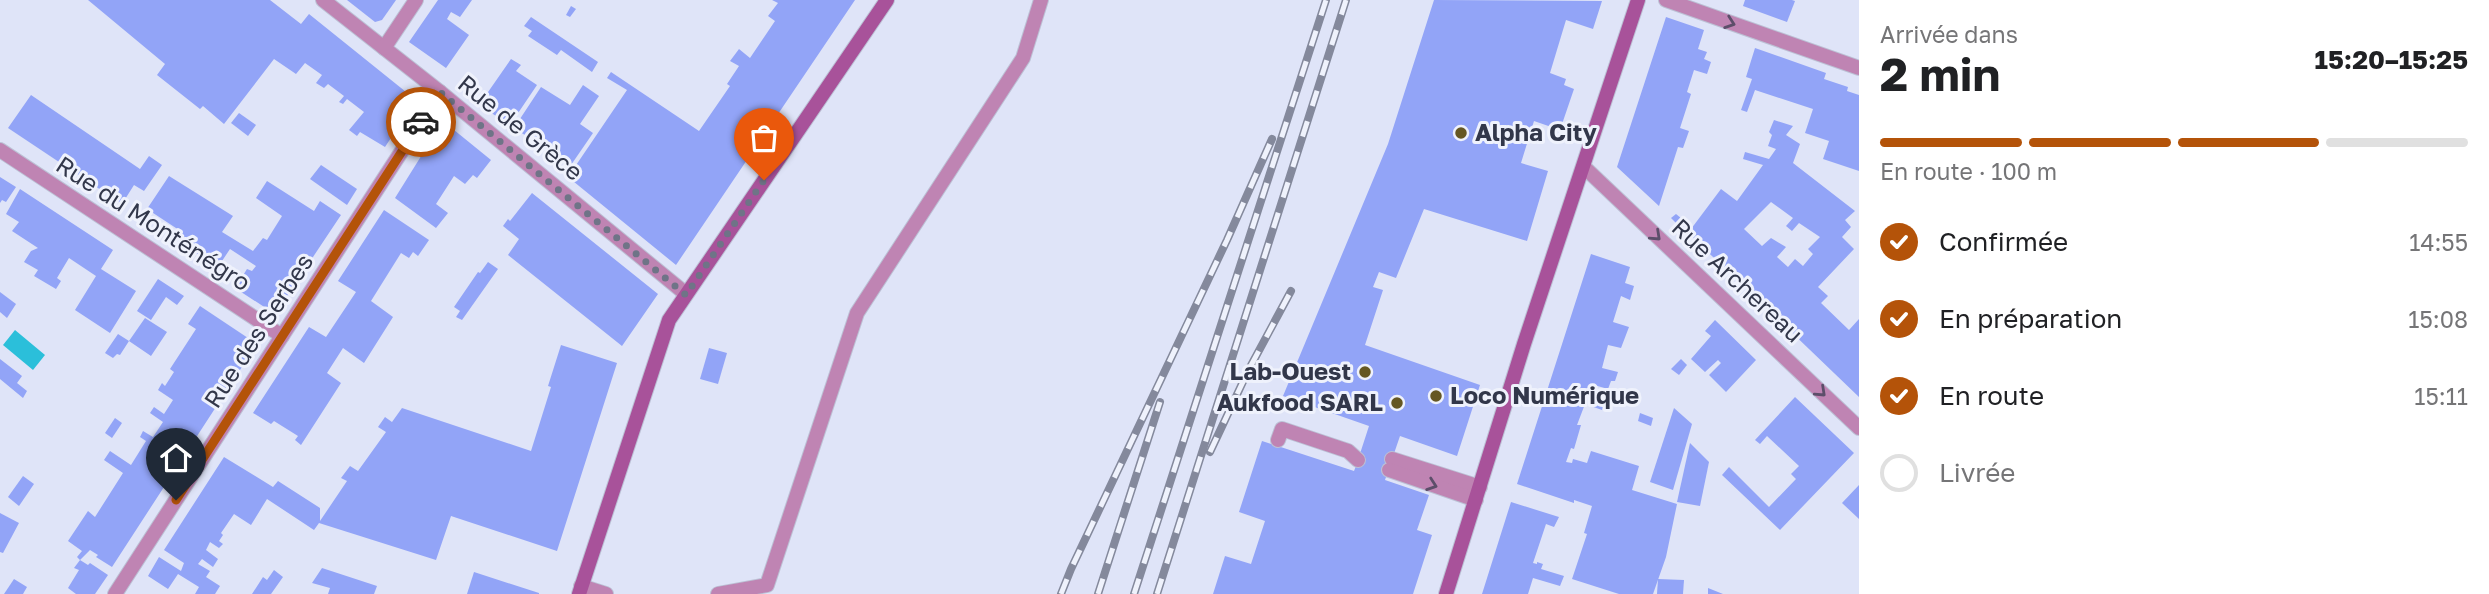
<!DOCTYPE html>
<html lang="fr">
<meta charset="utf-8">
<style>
body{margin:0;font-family:"Golos Text",sans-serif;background:#f6f6f6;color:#202124;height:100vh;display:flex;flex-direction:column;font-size:26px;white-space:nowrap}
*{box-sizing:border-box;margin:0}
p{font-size:23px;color:#757577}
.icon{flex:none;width:38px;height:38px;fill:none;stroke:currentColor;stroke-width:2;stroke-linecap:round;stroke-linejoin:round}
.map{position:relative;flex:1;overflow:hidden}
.side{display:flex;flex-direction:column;background:#fff;width:630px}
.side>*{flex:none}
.pin{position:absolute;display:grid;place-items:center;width:60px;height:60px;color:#fff;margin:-72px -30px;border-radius:50% 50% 50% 0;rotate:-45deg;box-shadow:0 0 7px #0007}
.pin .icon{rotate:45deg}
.courier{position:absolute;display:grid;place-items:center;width:70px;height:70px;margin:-35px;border:5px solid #b45309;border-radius:50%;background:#fff;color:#222;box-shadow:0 2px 9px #0007}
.headline em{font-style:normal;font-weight:700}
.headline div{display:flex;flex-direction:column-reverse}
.headline{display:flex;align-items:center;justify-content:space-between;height:119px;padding:0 21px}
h1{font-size:46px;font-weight:700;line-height:52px}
.bar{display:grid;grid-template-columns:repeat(4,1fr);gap:10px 7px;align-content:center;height:84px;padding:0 21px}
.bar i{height:9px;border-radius:5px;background:#e0e0e0}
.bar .active{background:#b45309}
.bar p{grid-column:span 4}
ol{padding:0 21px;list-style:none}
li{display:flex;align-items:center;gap:21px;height:77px}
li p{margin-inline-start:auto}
li .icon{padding:7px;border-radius:50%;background:#b45309;color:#fff;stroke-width:4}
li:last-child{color:#757577}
li i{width:38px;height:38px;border:4px solid #e0e0e0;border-radius:50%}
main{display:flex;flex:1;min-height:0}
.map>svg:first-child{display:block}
</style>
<main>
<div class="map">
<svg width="1859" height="594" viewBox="0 0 1859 594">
<rect width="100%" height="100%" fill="#dfe4f8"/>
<!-- water -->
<path fill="#2bbfda" d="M 15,330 L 45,355 L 33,370 L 3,345 Z"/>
<!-- building -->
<g fill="#92a4f7" fill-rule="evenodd">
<path d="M 88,0 L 270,0 L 301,24 L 309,14 L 416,100 L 385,147 L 360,132 L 357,136 L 349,130 L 364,112 L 347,99 L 343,104 L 339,102 L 344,96 L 328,84 L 324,88 L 316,83 L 322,75 L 305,63 L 296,74 L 274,59 L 224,124 L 203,106 L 200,109 L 157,75 L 165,64 Z"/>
<path d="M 347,0 L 396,0 L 382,20 L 375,22 Z"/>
<path d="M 438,0 L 472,0 L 460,17 L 451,12 L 447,19 L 469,35 L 446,68 L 409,42 Z"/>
<path d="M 772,0 L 855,0 L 676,265 L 568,177 L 627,90 L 607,78 L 611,72 L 699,131 L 730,86 L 727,84 L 739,66 L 730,61 L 739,49 L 750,58 L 775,21 L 768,16 L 778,3 Z"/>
<path d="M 1434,0 L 1602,1 L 1593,29 L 1566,20 L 1550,73 L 1566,79 L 1564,85 L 1574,89 L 1560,130 L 1534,121 L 1521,163 L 1548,171 L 1527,241 L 1424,209 L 1396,278 L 1379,272 L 1373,287 L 1383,290 L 1365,345 L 1480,385 L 1457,456 L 1400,436 L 1385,480 L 1429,495 L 1417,530 L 1432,535 L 1413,594 L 1213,594 L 1225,556 L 1251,564 L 1265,521 L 1239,512 L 1262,441 L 1354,471 L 1356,466 L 1369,426 L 1283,396 L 1388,144 Z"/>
<path d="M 1745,0 L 1792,0 L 1795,1 L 1787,22 L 1743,6 Z"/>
<path d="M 571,6 L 576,9 L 570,17 L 566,15 Z"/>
<path d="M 531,17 L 598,62 L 592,72 L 561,50 L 557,55 L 528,36 L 532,31 L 524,26 Z"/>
<path d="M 1666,17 L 1704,30 L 1698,49 L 1707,52 L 1704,59 L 1711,62 L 1707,74 L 1694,70 L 1687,92 L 1691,94 L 1680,128 L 1689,131 L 1683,148 L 1678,147 L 1659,206 L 1617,167 Z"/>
<path d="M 1755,48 L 1826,73 L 1824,79 L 1848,87 L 1847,91 L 1859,95 L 1859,171 L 1823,159 L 1829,141 L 1805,133 L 1813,109 L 1755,90 L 1747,112 L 1741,110 L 1752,79 L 1746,77 Z"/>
<path d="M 511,59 L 521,65 L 516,71 L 537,85 L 510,125 L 479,105 Z"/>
<path d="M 583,85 L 599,96 L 580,124 L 593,133 L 571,165 L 514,128 L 541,87 L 570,105 Z"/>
<path d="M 31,95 L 140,169 L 149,156 L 162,165 L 144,191 L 134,185 L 122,204 L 8,128 Z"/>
<path d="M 239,113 L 256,125 L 248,136 L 231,123 Z"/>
<path d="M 1774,120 L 1793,126 L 1786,135 L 1800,144 L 1793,163 L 1855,211 L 1845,220 L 1851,227 L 1842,237 L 1854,249 L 1818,287 L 1828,296 L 1821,303 L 1849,330 L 1859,319 L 1859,397 L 1688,233 L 1721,189 L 1737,201 L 1763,165 L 1743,159 L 1745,152 L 1769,159 L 1776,149 L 1768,146 L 1772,135 L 1769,132 ZM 1771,202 L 1793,218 L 1786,226 L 1792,231 L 1799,223 L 1820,237 L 1808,249 L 1813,254 L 1803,266 L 1795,259 L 1788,267 L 1777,257 L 1786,247 L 1771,238 L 1762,246 L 1744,229 Z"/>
<path d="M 443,121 L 491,160 L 477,178 L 473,175 L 465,184 L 454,176 L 436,204 L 448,213 L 436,228 L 395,198 Z"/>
<path d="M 321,165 L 357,189 L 347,205 L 310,179 Z"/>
<path d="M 169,176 L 233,216 L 222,232 L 253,251 L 263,238 L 267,240 L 282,216 L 256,198 L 267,181 L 314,211 L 320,201 L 341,215 L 275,314 L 235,288 L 247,269 L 252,271 L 256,266 L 230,249 L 218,267 L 177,241 L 182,232 L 147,209 Z"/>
<path d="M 0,177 L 16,187 L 6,202 L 2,200 L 0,203 Z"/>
<path d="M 20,189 L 113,250 L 101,269 L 136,291 L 110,333 L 75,310 L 96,276 L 69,258 L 57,278 L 61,281 L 56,289 L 34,276 L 38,270 L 24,262 L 31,251 L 38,248 L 12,231 L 19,222 L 6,214 Z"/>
<path d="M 532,193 L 658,294 L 622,346 L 508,255 L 519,239 L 503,226 L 508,219 L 510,221 Z"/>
<path d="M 384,210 L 429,240 L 418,256 L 413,252 L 409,258 L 401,253 L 371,301 L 393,317 L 364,363 L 343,348 L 327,373 L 341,383 L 301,445 L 295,440 L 298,436 L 274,421 L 271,424 L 253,413 L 309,327 L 326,337 L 356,292 L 338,281 Z"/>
<path d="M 1676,214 L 1687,223 L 1682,229 L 1671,218 Z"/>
<path d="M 1591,254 L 1630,267 L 1625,283 L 1634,286 L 1630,300 L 1621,296 L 1613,322 L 1629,327 L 1621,348 L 1608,345 L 1602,368 L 1618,372 L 1615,381 L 1611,381 L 1608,389 L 1594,385 L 1590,397 L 1604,402 L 1602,410 L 1585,404 L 1577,425 L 1581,425 L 1574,449 L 1571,448 L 1566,462 L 1572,463 L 1573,459 L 1587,463 L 1591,451 L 1639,466 L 1632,490 L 1677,504 L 1666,557 L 1653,594 L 1619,594 L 1572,579 L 1587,534 L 1584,533 L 1592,506 L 1574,500 L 1574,503 L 1517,484 Z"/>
<path d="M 488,262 L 498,269 L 462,320 L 456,317 L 460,311 L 454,307 L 478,272 L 480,273 Z"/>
<path d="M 158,279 L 184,296 L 177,305 L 166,297 L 151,320 L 137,311 Z"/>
<path d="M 0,292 L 16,304 L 7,318 L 0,312 Z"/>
<path d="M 200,306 L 248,338 L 251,353 L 112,567 L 96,557 L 98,555 L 90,550 L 80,560 L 77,557 L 82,551 L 68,541 L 88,511 L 95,517 L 123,473 L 104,460 L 110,451 L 131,465 L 146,441 L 140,437 L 143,431 L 153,437 L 163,422 L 150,413 L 154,407 L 164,414 L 173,400 L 158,390 L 162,383 L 165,386 L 174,372 L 170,369 L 196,329 L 188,324 Z"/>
<path d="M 145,318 L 167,332 L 151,356 L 129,341 L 120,355 L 117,354 L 113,358 L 105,353 L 118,334 L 129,341 Z"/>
<path d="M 1715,320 L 1756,360 L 1726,392 L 1709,375 L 1721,363 L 1718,360 L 1705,372 L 1691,359 L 1711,336 L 1705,331 Z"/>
<path d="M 561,345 L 617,363 L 557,551 L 451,516 L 436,560 L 319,523 L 314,530 L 267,499 L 251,525 L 234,514 L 221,533 L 223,535 L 219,541 L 223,544 L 219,548 L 210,542 L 206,550 L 218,559 L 213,567 L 202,559 L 198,564 L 210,571 L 206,577 L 220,586 L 215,594 L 195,594 L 199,587 L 178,574 L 168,589 L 148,576 L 159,557 L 181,571 L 184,563 L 164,550 L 224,457 L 273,487 L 278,481 L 320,508 L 320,521 L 347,481 L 341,478 L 350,466 L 358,471 L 386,432 L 378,427 L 385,417 L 392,422 L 402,408 L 531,451 L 551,387 L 548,386 Z"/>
<path d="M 709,348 L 727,353 L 718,384 L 700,379 Z"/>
<path d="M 0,359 L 22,376 L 17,383 L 27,391 L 23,398 L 0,379 Z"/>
<path d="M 1681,359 L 1687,365 L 1679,375 L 1671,369 Z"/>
<path d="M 1795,397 L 1854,453 L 1780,530 L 1722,475 L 1729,467 L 1769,507 L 1796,479 L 1791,474 L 1799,466 L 1767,436 L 1760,444 L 1755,440 Z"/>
<path d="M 1674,408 L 1692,424 L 1673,490 L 1650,482 Z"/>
<path d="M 1640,413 L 1653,418 L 1651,426 L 1638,421 Z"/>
<path d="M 115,418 L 122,423 L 112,438 L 105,433 Z"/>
<path d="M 1690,443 L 1709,462 L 1700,506 L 1677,502 Z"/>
<path d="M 23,476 L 34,484 L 19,506 L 8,497 Z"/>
<path d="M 1859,485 L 1859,519 L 1842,503 Z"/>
<path d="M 1511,502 L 1559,517 L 1554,527 L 1546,524 L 1533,563 L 1537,564 L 1537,562 L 1543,564 L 1541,569 L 1564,576 L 1560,586 L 1533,578 L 1528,594 L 1482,594 Z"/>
<path d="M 0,513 L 19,523 L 3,553 L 0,552 Z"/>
<path d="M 80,560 L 88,565 L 90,563 L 108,575 L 95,594 L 76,594 L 68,588 L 79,570 L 74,568 Z"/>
<path d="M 322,568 L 377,586 L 374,594 L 328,594 L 330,588 L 312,583 Z"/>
<path d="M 274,570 L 283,577 L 271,594 L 252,594 L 263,577 L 267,580 Z"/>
<path d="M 474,572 L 539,593 L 539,594 L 467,594 Z"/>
<path d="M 14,579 L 27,587 L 23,594 L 4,594 Z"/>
<path d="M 1658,579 L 1684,580 L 1683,594 L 1657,594 Z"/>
<path d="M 1708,588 L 1723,594 L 1708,594 Z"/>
</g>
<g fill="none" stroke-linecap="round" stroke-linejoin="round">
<!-- lane casing -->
<g stroke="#bcc1d5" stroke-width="16">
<g id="lane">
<path d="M 1278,440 L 1282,429 L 1348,451 L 1358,460"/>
<path d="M 1392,459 L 1480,487"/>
<path d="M 1389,470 L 1476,500"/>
<path d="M 581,586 L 606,594"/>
<path d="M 718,594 L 767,585 L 857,313 L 1023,58 L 1041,0"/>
</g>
</g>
<!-- street casing -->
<g stroke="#bcc1d5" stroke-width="16">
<g id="street">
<path d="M 323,0 L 440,92 L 686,294"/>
<path d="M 1666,0 L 1859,68"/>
<path d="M 384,48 L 416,0"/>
<path d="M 0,150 L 282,336"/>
<path d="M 1584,167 L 1859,428"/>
<path d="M 115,594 L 440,92"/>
</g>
</g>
<!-- secondary casing -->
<g stroke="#bcc1d5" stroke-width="16">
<g id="secondary">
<path d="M 579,594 L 669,320 L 887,0"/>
<path d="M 1446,594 L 1524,344 L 1638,0"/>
</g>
</g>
<!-- lane -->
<use href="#lane" stroke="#bf84b3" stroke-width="14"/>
<!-- street -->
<use href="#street" stroke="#bf84b3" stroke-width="14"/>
<!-- secondary -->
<use href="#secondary" stroke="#a8529a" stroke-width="14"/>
<!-- rail casing -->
<g stroke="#84899c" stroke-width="8">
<g id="rail">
<path d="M 1210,452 L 1248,371 L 1291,291"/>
<path d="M 1061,594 L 1071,569 L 1227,240 L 1272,139"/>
<path d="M 1098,594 L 1160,402"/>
<path d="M 1134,594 L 1326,0"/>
<path d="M 1157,594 L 1346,0"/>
</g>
</g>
<!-- rail -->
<use href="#rail" stroke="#eff2fc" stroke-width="5" stroke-dasharray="16" stroke-linecap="butt"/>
</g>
<!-- one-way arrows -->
<defs><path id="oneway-chevron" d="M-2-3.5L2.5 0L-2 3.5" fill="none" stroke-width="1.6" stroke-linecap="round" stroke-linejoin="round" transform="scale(1.75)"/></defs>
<g stroke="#5c4e6a">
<use href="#oneway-chevron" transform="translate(1730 23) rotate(19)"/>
<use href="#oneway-chevron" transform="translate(1656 236) rotate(43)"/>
<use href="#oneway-chevron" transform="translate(1821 392) rotate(43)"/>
<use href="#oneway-chevron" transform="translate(1432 485) rotate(19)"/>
</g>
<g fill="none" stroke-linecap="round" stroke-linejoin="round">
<!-- done -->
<path stroke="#6f7487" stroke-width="7" stroke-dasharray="0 12.6" d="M 421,122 L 440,92 L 686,295 L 764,180"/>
<!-- route -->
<path stroke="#b45309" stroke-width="9" d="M 176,500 L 421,122"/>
</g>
<!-- markers -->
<g fill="#655723" stroke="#eff2fc" stroke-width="2.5">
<circle cx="1461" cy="133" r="7"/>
<circle cx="1365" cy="372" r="7"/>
<circle cx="1436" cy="396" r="7"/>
<circle cx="1397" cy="403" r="7"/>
</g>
<g text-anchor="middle" stroke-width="6" stroke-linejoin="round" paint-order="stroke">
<!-- street labels -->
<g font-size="24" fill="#32374a" stroke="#eff2fc">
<text transform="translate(520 128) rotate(39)" y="8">Rue de Grèce</text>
<text transform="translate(153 224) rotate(33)" y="8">Rue du Monténégro</text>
<text transform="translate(1737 281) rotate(43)" y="8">Rue Archereau</text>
<text transform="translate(259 331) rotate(-57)" y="8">Rue des Serbes</text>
</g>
<!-- poi labels -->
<g font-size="24" font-weight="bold" fill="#32374a" stroke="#eff2fc" text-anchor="start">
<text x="1475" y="141">Alpha City</text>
<text x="1351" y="380" text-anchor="end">Lab-Ouest</text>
<text x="1450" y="404">Loco Numérique</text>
<text x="1383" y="411" text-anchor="end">Aukfood SARL</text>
</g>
</g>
</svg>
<div class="pin" style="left:764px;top:180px;background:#ea580c"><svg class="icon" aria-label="bag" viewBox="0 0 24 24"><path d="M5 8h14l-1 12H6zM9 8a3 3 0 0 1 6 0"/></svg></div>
<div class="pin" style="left:176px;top:500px;background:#1f2937"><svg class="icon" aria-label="home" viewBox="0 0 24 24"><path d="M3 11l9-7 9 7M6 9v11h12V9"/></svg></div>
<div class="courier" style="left:421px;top:122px"><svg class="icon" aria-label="car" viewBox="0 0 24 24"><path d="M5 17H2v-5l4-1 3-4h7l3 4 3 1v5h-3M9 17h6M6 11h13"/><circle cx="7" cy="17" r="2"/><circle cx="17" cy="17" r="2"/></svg></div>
</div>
<section class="side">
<div class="headline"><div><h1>2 min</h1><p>Arrivée dans</p></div><em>15:20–15:25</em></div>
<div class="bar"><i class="active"></i><i class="active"></i><i class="active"></i><i></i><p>En route · 100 m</p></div>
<ol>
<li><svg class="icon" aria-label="check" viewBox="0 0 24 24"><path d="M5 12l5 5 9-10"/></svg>Confirmée<p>14:55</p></li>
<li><svg class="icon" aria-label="check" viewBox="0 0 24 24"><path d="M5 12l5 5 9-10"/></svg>En préparation<p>15:08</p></li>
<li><svg class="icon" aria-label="check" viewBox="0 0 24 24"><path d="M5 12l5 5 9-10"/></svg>En route<p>15:11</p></li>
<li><i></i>Livrée</li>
</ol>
</section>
</main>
